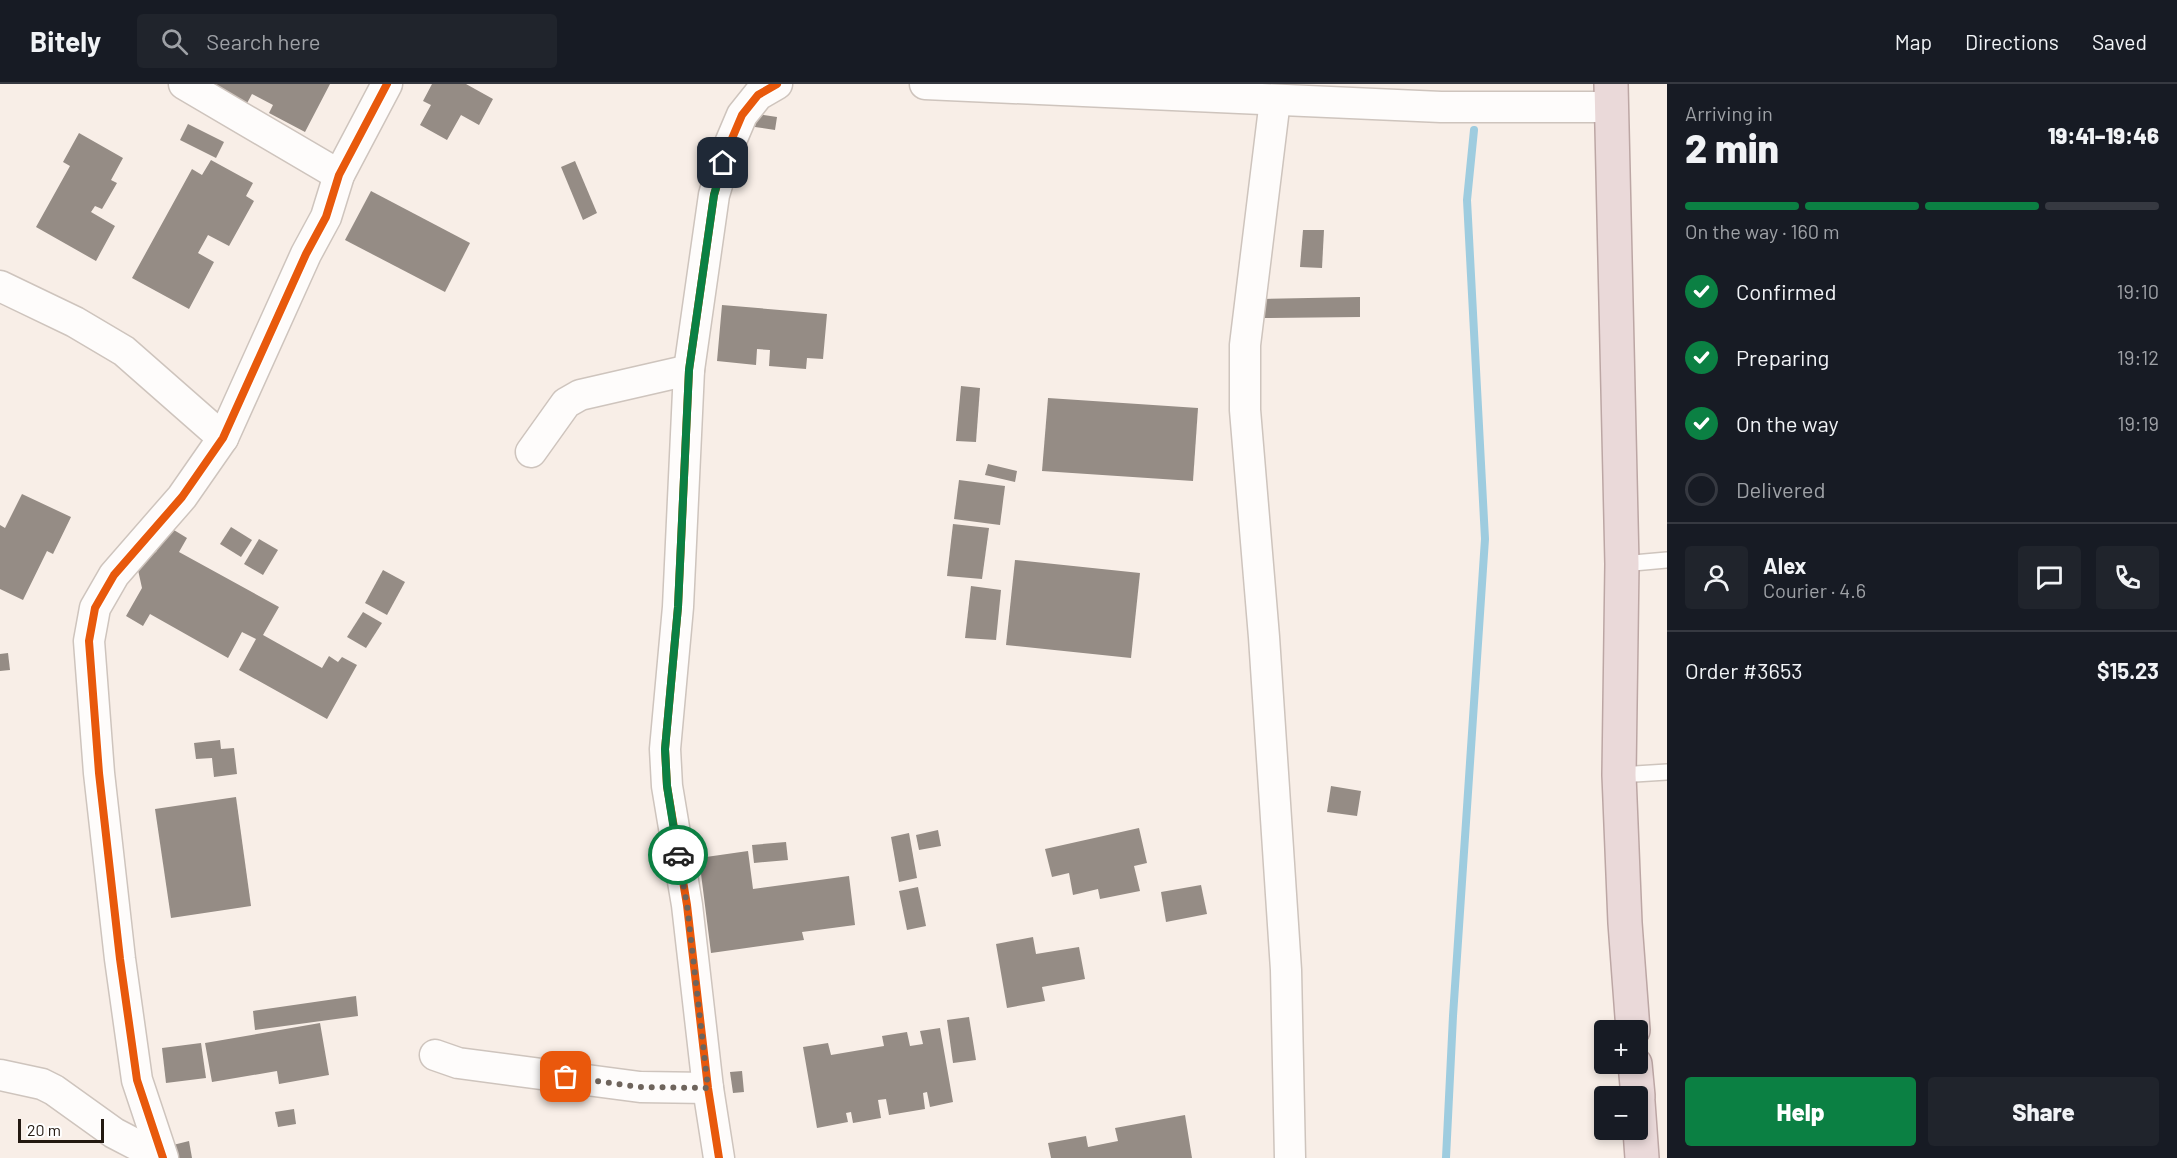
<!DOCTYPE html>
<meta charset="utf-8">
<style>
body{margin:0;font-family:Barlow,sans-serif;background:#20242c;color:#f1f3f6;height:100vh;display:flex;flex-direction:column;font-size:22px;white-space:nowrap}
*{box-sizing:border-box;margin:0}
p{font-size:20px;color:#9ea1a6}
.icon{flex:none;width:33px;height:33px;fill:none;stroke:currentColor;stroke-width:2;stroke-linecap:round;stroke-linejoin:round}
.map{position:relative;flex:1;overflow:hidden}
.details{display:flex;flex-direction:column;background:#171b24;width:510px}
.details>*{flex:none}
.buttons{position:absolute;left:1594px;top:936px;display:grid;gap:12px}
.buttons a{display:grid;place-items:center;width:54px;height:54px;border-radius:6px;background:#171b24;box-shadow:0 3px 9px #0003;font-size:30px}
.scale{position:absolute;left:18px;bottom:15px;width:86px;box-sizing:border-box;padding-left:6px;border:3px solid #231911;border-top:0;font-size:16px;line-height:21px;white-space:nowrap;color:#231911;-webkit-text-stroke:4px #fff;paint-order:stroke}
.pin{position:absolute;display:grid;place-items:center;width:51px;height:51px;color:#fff;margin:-26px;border-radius:12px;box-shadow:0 3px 9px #0006}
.courier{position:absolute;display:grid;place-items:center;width:60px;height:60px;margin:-30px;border:4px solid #0b8043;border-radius:50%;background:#fff;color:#222;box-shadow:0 2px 8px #0007}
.head em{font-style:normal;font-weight:800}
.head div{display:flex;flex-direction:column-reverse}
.head{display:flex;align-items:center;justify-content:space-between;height:102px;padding:0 18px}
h1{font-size:39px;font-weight:800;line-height:45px}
.bar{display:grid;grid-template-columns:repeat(4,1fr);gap:9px 6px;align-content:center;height:72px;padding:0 18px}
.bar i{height:8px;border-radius:4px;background:#363941}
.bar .current{background:#0b8043}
.bar p{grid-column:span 4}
.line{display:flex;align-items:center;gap:15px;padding:0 18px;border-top:2px solid #363941}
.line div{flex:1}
.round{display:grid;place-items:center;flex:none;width:63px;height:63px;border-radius:6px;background:#20242c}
ol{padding:0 18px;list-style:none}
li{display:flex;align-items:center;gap:18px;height:66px}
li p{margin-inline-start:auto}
li .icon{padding:6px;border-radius:50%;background:#0b8043;color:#fff;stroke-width:4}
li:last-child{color:#9ea1a6}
li i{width:33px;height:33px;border:3px solid #363941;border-radius:50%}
.action{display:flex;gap:12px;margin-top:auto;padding:12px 18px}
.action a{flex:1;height:69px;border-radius:6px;background:#0b8043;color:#fff;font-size:24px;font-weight:800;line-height:69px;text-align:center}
.action a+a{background:#20242c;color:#f1f3f6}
header{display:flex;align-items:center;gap:36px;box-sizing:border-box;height:84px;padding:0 30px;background:#171b24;border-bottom:2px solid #363941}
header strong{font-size:28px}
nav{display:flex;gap:33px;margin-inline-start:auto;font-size:21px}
.search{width:420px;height:54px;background:#20242c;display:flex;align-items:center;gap:15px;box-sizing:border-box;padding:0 21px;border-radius:6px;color:#9ea1a6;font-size:22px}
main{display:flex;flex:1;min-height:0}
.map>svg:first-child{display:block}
</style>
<header>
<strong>Bitely</strong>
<div class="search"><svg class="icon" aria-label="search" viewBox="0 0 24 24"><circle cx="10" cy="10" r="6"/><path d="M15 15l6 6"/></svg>Search here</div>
<nav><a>Map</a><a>Directions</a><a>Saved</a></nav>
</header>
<main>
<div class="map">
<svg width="1667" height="1074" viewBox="0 0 1667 1074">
<rect width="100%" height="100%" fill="#f8eee7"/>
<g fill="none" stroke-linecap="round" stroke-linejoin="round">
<!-- stream -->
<path stroke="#9eccdf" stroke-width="8" d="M 1446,1074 L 1453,932 L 1485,455 L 1467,116 L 1474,46"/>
</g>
<!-- building -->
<g fill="#958c85">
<path d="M 216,0 L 330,0 L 305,48 L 269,29 L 273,21 L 252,10 L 245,23 L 213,6 Z"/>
<path d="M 432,0 L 466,0 L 493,15 L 479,41 L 461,31 L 447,56 L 420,41 L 431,21 L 423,17 Z"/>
<path d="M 757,30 L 777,33 L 775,46 L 755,43 Z"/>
<path d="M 188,40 L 224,58 L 216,74 L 180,56 Z"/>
<path d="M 79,49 L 123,74 L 111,96 L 117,99 L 102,125 L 95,122 L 91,128 L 115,142 L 96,177 L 36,143 L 70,82 L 63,78 Z"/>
<path d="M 211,76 L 253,99 L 246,112 L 254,117 L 229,162 L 208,151 L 198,169 L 214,178 L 189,225 L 132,194 L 192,85 L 202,91 Z"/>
<path d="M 575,77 L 597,129 L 583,136 L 561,83 Z"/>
<path d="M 371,107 L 470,159 L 445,208 L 345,156 Z"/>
<path d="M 1303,146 L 1324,146 L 1322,184 L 1300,183 Z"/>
<path d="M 1360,213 L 1360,233 L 1261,234 L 1261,215 Z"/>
<path d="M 722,221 L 827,230 L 823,275 L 807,274 L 806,285 L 769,282 L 770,266 L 757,265 L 756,281 L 717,277 Z"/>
<path d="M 961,302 L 980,304 L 976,358 L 956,357 Z"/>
<path d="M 1048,314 L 1198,324 L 1193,397 L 1042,387 Z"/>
<path d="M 988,380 L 1017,387 L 1015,398 L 985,391 Z"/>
<path d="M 959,396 L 1005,402 L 1000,441 L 954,435 Z"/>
<path d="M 22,410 L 71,433 L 53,470 L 47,467 L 23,516 L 0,505 L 0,441 L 5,444 Z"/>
<path d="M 953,440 L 989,444 L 982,495 L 947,492 Z"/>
<path d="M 169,443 L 187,454 L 179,468 L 279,523 L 263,551 L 322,584 L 329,572 L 338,578 L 342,573 L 357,581 L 327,635 L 239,586 L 256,555 L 242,548 L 228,574 L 150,530 L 143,542 L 126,532 L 142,504 L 136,477 L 156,468 Z"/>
<path d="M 231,443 L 252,456 L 241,473 L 220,460 Z"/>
<path d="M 259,455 L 278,466 L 263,491 L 244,480 Z"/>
<path d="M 1015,476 L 1140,489 L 1131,574 L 1006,561 Z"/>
<path d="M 383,486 L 405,498 L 387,531 L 365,519 Z"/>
<path d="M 971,502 L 1001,506 L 996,556 L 965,554 Z"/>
<path d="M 363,528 L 382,539 L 366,564 L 347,553 Z"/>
<path d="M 8,569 L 10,586 L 0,587 L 0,570 Z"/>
<path d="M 220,656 L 221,665 L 234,664 L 237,690 L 214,693 L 212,674 L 196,675 L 194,659 Z"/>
<path d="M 1331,702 L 1361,707 L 1357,732 L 1327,728 Z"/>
<path d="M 236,713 L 251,822 L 171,834 L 155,725 Z"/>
<path d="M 1139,744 L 1147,779 L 1134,782 L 1140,807 L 1100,815 L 1098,805 L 1073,811 L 1069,789 L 1052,793 L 1045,765 Z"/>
<path d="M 938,746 L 941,762 L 919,766 L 916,751 Z"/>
<path d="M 909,749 L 917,794 L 899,798 L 891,753 Z"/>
<path d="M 786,758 L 788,776 L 754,779 L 752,761 Z"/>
<path d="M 748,767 L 753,805 L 849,792 L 855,841 L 802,848 L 804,856 L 711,869 L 699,774 Z"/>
<path d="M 1201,801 L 1207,830 L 1166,838 L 1161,808 Z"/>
<path d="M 918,803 L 926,842 L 907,846 L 899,807 Z"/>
<path d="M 1033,853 L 1036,870 L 1079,863 L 1085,895 L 1042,903 L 1045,917 L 1007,924 L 996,860 Z"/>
<path d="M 356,912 L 358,932 L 255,946 L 253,927 Z"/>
<path d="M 969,933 L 976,976 L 953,979 L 947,936 Z"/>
<path d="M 320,939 L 329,991 L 279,1000 L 277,987 L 212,998 L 205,959 Z"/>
<path d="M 940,944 L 953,1018 L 930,1023 L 927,1008 L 923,1009 L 925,1025 L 889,1031 L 886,1015 L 878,1016 L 881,1034 L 853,1039 L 851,1028 L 846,1029 L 848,1038 L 817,1044 L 803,963 L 828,959 L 831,971 L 884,962 L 882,952 L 907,948 L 910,962 L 923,960 L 920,947 Z"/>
<path d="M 201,959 L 206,994 L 166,999 L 162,964 Z"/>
<path d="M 742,987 L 744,1008 L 733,1009 L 730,988 Z"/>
<path d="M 294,1025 L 296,1040 L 278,1043 L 275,1028 Z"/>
<path d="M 1185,1031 L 1192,1074 L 1051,1074 L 1048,1059 L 1086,1052 L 1088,1063 L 1118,1057 L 1115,1044 Z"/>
<path d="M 189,1057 L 192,1074 L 176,1074 L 173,1061 Z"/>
</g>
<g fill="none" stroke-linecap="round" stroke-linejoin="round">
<!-- lane casing -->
<g stroke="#cec4bd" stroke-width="18">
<g id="lane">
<path d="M 1622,480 L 1667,476"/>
<path d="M 1619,691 L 1667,688"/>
</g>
</g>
<!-- street casing -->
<g stroke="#cec4bd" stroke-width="33">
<g id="street">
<path d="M 184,0 L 339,91"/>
<path d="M 925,0 L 1441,23 L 1611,23"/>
<path d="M 1275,16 L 1245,261 L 1245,326 L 1264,553 L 1286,886 L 1290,1074"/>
<path d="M 0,202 L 75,238 L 124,267 L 223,354"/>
<path d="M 531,368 L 566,319 L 580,311 L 689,286"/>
<path d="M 435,971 L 458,979 L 640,1003 L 708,1004"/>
<path d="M 0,991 L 42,1000 L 54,1006 L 114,1049 L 162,1074"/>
<path d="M 163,1074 L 137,996 L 120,875 L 99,689 L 89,557 L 95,524 L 114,491 L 182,413 L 223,354 L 306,170 L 326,133 L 339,91 L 387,0"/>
<path d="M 719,1074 L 708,1004 L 687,821 L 667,702 L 665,665 L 678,523 L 689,286 L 714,111 L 728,64 L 742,31 L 758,11 L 777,0"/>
</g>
</g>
<!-- highway casing -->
<g stroke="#bca6a4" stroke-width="36">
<g id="highway">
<path d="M 1611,0 L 1622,480 L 1619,691 L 1625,839 L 1633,946"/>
<path d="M 1635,980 L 1638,1012"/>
<path d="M 1638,1018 L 1642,1074"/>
</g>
</g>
<!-- lane -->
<use href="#lane" stroke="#fefcfb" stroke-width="15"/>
<!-- street -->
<use href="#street" stroke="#fefcfb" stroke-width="30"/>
<!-- highway -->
<use href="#highway" stroke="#ead9d9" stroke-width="33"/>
<!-- cycleway casing -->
<g stroke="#fff" stroke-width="11">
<g id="cycleway">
<path d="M 163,1074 L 137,996 L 120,875 L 99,689 L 89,557 L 95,524 L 114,491 L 182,413 L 223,354 L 306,170 L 326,133 L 339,91 L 387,0"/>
<path d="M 719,1074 L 708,1004 L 687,821 L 667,702 L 665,665 L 678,523 L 689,286 L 714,111 L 728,64 L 742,31 L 758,11 L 777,0"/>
</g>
</g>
<!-- cycleway -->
<use href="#cycleway" stroke="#e8590c" stroke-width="8"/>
</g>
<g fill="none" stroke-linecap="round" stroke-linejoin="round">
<!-- done -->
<path stroke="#6e645c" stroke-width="6" stroke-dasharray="0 10.8" d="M 566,993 L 640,1003 L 708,1004 L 687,821 L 678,771"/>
<!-- route -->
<path stroke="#0b8043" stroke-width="8" d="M 678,771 L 667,702 L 665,665 L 678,523 L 689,286 L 714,111 L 723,79"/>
</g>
</svg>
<div class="buttons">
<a>+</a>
<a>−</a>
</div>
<div class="scale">20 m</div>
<div class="pin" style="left:566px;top:993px;background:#ea580c"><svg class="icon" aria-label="bag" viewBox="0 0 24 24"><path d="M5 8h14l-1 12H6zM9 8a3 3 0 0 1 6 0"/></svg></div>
<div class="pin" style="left:723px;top:79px;background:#1f2937"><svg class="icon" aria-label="home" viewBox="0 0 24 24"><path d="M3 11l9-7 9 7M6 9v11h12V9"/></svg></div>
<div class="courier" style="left:678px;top:771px"><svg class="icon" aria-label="car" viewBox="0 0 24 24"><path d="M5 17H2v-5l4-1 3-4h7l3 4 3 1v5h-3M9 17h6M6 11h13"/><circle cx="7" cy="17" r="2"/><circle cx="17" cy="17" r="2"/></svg></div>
</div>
<section class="details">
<div class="head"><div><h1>2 min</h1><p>Arriving in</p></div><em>19:41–19:46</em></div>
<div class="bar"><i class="current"></i><i class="current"></i><i class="current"></i><i></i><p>On the way · 160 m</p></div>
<ol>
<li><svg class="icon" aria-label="check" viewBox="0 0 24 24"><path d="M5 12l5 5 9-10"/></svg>Confirmed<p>19:10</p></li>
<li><svg class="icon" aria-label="check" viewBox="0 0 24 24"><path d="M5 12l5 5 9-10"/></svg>Preparing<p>19:12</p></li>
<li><svg class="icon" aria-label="check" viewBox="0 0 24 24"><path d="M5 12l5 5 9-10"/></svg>On the way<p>19:19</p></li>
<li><i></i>Delivered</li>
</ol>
<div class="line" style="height:108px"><a class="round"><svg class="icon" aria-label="person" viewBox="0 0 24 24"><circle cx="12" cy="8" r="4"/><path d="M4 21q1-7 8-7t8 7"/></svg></a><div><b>Alex</b><p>Courier · 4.6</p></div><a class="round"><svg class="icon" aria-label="chat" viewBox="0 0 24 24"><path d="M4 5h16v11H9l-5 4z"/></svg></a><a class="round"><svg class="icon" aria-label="phone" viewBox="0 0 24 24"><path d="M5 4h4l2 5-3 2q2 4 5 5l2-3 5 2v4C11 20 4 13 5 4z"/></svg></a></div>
<div class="line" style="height:78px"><div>Order #3653</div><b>$15.23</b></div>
<div class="action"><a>Help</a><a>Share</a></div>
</section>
</main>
